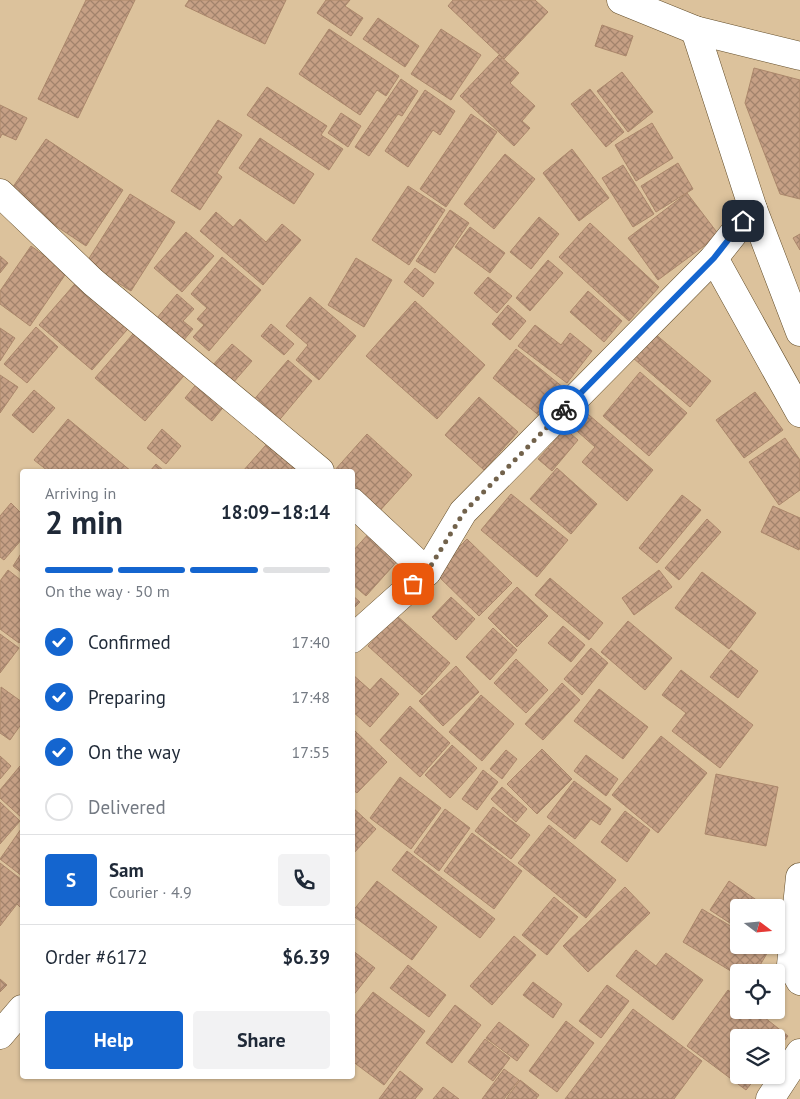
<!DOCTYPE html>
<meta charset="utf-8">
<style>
body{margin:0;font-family:"PT Sans",sans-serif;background:#f2f2f3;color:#1f2937;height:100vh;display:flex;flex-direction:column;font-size:19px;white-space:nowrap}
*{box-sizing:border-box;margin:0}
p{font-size:16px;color:#747a83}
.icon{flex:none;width:28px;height:28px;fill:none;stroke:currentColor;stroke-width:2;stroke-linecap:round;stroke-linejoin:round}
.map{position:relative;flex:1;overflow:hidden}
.side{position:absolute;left:20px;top:469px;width:335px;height:610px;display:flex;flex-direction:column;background:#fff;border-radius:5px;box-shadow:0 1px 4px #0004}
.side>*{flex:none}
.needle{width:32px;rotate:106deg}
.buttons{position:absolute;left:730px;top:899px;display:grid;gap:10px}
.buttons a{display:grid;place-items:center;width:55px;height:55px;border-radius:5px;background:#fff;box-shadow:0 1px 4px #0004;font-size:25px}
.pin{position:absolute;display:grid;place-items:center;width:42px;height:42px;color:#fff;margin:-21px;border-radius:10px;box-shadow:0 2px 8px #0006}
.courier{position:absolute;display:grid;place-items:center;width:50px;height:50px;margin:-25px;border:4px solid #1465cf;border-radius:50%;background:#fff;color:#222;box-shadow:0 1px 6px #0007}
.overview em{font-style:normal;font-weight:800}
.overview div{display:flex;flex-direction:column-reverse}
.overview{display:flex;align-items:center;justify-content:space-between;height:85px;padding:0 25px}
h1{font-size:32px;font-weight:800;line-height:38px}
.bar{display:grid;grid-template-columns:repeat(4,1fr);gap:8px 5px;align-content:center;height:60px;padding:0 25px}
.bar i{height:6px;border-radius:4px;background:#e0e1e3}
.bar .current{background:#1465cf}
.bar p{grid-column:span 4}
.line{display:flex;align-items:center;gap:12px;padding:0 25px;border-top:1px solid #e0e1e3}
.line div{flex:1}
.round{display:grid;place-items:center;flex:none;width:52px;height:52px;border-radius:5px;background:#f2f2f3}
ol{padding:0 25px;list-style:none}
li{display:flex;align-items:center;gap:15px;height:55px}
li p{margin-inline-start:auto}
li .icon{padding:5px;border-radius:50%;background:#1465cf;color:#fff;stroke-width:4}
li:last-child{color:#747a83}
li i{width:28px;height:28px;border:2px solid #e0e1e3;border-radius:50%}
.cta{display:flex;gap:10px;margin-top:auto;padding:10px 25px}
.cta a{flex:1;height:58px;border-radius:5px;background:#1465cf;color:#fff;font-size:20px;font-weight:800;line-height:58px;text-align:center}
.cta a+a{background:#f2f2f3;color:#1f2937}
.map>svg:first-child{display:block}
</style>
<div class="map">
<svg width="800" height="1099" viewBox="0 0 800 1099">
<defs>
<pattern id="building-cross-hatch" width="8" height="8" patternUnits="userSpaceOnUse" patternTransform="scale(1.25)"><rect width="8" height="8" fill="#c6a085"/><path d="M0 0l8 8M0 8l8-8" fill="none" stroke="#a2836c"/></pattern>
</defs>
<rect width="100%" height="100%" fill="#dcc29c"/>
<!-- building -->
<g fill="url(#building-cross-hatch)" stroke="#ab876b">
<path d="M 86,0 L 135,0 L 78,118 L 38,99 Z"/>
<path d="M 189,0 L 286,0 L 265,44 L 185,6 Z"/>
<path d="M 326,0 L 350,0 L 345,6 L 363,18 L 351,36 L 317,13 Z"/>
<path d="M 453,0 L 535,0 L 548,12 L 504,59 L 448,6 Z"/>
<path d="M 378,18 L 419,46 L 405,67 L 363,39 Z"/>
<path d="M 602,25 L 633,36 L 626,56 L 595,46 Z"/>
<path d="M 329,29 L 399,76 L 386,96 L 377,90 L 360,115 L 299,74 Z"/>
<path d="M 441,29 L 481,55 L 451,100 L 411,74 Z"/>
<path d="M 499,55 L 519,73 L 510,83 L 535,106 L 522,121 L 530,128 L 514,146 L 460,96 Z"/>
<path d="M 754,68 L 800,80 L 800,199 L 780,194 L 745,103 Z"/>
<path d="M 622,72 L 653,112 L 628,132 L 597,91 Z"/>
<path d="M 401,79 L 418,91 L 402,116 L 398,114 L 369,156 L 355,147 Z"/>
<path d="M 267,87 L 327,126 L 321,135 L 343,149 L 329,170 L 247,115 Z"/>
<path d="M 590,89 L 624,132 L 606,147 L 571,104 Z"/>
<path d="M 425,90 L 455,111 L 440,135 L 433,130 L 408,167 L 385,151 Z"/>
<path d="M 0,105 L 27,118 L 16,140 L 2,134 L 0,138 Z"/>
<path d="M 341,113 L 361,126 L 348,147 L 328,133 Z"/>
<path d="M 471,114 L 497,132 L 446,207 L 420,189 Z"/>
<path d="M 218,120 L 242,135 L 217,173 L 222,177 L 200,210 L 171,191 Z"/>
<path d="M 652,123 L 673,158 L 636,181 L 615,145 Z"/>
<path d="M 260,138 L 314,174 L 294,204 L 239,168 Z"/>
<path d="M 46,139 L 123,190 L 86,246 L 8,194 Z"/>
<path d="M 572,149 L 609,198 L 579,221 L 543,173 Z"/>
<path d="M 505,154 L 535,179 L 494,229 L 464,204 Z"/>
<path d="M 678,163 L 693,189 L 656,212 L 641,186 Z"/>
<path d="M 623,165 L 654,214 L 633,227 L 602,178 Z"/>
<path d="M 408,186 L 445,210 L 409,265 L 372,240 Z"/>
<path d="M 687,193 L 719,235 L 658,280 L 628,238 Z"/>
<path d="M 130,194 L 175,222 L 131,291 L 86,263 Z"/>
<path d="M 450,210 L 469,223 L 435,273 L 416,261 Z"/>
<path d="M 216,212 L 233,227 L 240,219 L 266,242 L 282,224 L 301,240 L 263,285 L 200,231 Z"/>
<path d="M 539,217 L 559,234 L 531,269 L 510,252 Z"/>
<path d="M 590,223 L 659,287 L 629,321 L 559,257 Z"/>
<path d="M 470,227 L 505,253 L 490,273 L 455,247 Z"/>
<path d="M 186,232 L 214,256 L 182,292 L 154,268 Z"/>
<path d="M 800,234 L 800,250 L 793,238 Z"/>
<path d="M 31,246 L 67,272 L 30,326 L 0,304 L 0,291 Z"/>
<path d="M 0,256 L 8,263 L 0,273 Z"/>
<path d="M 222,257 L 261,290 L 209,351 L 193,337 L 204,325 L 197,319 L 207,308 L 191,294 Z"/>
<path d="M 356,258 L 392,280 L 364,327 L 328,305 Z"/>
<path d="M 548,260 L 563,273 L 530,311 L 516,298 Z"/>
<path d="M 415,268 L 434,283 L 423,297 L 404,282 Z"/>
<path d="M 488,277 L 512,296 L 497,313 L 474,293 Z"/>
<path d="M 80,278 L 133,323 L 92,370 L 39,325 Z"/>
<path d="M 588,291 L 622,321 L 604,342 L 570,312 Z"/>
<path d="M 177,294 L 194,309 L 183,321 L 193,329 L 178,347 L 152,324 Z"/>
<path d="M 310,297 L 356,336 L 319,380 L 296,360 L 308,345 L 286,326 Z"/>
<path d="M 415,301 L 485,365 L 437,419 L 366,356 Z"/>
<path d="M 508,305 L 526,321 L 510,340 L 492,324 Z"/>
<path d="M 271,324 L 294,344 L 284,355 L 261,336 Z"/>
<path d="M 535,325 L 561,345 L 570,333 L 592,351 L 567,383 L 518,346 Z"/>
<path d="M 36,327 L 58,347 L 27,383 L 4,364 Z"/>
<path d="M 139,327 L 189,370 L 145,421 L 95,378 Z"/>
<path d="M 0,328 L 15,338 L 0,361 Z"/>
<path d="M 654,333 L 711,381 L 690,407 L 633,358 Z"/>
<path d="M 232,344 L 252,361 L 232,384 L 212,366 Z"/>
<path d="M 516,349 L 564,388 L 541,417 L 493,378 Z"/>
<path d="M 288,360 L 312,381 L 276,424 L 251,403 Z"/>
<path d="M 640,372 L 687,413 L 649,456 L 603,416 Z"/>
<path d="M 0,375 L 18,387 L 0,413 Z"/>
<path d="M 199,381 L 226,404 L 212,421 L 185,398 Z"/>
<path d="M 34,390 L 55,408 L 33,433 L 12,415 Z"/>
<path d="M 755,392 L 783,430 L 744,458 L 716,420 Z"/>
<path d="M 479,397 L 518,432 L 484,470 L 445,435 Z"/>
<path d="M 582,409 L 653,470 L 627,501 L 582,462 L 595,447 L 569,424 Z"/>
<path d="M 68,419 L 131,471 L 48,471 L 34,460 Z"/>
<path d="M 162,429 L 181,446 L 166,464 L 147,448 Z"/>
<path d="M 565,429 L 578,440 L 552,471 L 538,459 Z"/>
<path d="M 367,434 L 412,475 L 377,514 L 352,493 L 352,471 L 334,471 Z"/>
<path d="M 273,437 L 313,471 L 243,471 Z"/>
<path d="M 785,438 L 800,460 L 800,490 L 779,505 L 749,462 Z"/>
<path d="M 156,464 L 164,471 L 150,471 Z"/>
<path d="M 557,468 L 597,504 L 571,534 L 530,499 Z"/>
<path d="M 511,494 L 568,540 L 537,577 L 481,530 Z"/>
<path d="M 682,495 L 701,510 L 657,563 L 639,548 Z"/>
<path d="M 11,503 L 22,514 L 22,539 L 4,560 L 0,557 L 0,516 Z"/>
<path d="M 773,506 L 800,518 L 800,547 L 799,550 L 761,532 Z"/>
<path d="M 707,519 L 721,532 L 679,580 L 665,568 Z"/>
<path d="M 371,531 L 401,557 L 366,596 L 352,584 L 352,552 Z"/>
<path d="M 467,539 L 512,583 L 479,616 L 434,572 Z"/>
<path d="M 22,552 L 22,573 L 13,566 Z"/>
<path d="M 8,570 L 22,581 L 22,639 L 19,643 L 0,629 L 0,581 Z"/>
<path d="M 659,570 L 672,587 L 634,615 L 622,598 Z"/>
<path d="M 702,572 L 756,613 L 729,649 L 675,608 Z"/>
<path d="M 550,578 L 603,623 L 589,640 L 535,595 Z"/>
<path d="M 517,587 L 548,616 L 517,647 L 488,618 Z"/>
<path d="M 352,595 L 360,602 L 352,610 Z"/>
<path d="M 451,597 L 475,619 L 456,640 L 432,617 Z"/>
<path d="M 396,615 L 450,663 L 422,695 L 368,646 Z"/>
<path d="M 628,621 L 672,658 L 645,690 L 601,652 Z"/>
<path d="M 563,626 L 585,645 L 571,662 L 548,643 Z"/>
<path d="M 493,628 L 517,650 L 490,680 L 466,657 Z"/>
<path d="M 0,634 L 19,648 L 0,673 Z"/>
<path d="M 591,648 L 608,663 L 582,695 L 564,679 Z"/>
<path d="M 731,650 L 758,671 L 738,698 L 710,677 Z"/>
<path d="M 516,659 L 548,690 L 526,713 L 494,683 Z"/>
<path d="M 456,666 L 479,692 L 443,726 L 419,701 Z"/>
<path d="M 681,670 L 753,725 L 720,768 L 672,731 L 686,713 L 662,695 Z"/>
<path d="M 352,674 L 370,690 L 381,678 L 399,694 L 370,727 L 352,711 Z"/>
<path d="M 562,683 L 580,700 L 543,740 L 525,724 Z"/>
<path d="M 1,687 L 22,702 L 22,723 L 10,740 L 0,733 Z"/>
<path d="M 599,689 L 648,727 L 623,759 L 574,721 Z"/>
<path d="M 481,695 L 514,724 L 482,761 L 449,732 Z"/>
<path d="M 410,706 L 450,743 L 420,777 L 380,740 Z"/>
<path d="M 352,728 L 387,762 L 357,793 L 352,789 Z"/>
<path d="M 661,736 L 707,773 L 658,833 L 612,795 Z"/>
<path d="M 452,745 L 477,768 L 450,798 L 425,775 Z"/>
<path d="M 542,749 L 572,779 L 537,814 L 507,784 Z"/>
<path d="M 506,750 L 517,759 L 502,779 L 490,769 Z"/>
<path d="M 586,755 L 618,779 L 606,796 L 574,771 Z"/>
<path d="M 0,756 L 11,766 L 0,779 Z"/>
<path d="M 20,766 L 22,768 L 22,818 L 0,798 L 0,790 Z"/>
<path d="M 483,770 L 498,782 L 477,810 L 462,799 Z"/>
<path d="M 716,774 L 778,787 L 766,846 L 705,834 Z"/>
<path d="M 400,777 L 441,808 L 411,849 L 370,818 Z"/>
<path d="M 574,781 L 611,809 L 600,825 L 591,819 L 575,839 L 547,817 Z"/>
<path d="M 502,787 L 527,809 L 516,822 L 491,799 Z"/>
<path d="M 0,802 L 20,821 L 0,844 Z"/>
<path d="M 352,807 L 376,829 L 352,855 Z"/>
<path d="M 493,807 L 530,835 L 511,859 L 475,831 Z"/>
<path d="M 445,809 L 470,828 L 439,871 L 414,852 Z"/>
<path d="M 625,811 L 650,830 L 627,862 L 601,842 Z"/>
<path d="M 549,825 L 616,880 L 586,918 L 518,863 Z"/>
<path d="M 21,829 L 22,831 L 22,876 L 0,859 Z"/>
<path d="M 472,833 L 522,871 L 494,909 L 444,871 Z"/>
<path d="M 407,851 L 495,919 L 480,938 L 392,870 Z"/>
<path d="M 0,863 L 22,880 L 22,909 L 17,904 L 0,926 Z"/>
<path d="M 377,881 L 437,927 L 412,960 L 352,915 L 352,912 Z"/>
<path d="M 729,881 L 768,908 L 739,908 L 739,929 L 710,910 Z"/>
<path d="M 625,887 L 650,913 L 588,972 L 563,946 Z"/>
<path d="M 554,897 L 578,917 L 547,955 L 522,935 Z"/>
<path d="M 702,909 L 739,931 L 739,945 L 761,945 L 769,950 L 756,972 L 739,972 L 739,976 L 683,942 Z"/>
<path d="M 776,913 L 788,921 L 776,938 Z"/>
<path d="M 514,936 L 536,955 L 492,1005 L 470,986 Z"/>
<path d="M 352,950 L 375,968 L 352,997 Z"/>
<path d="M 636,950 L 656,966 L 666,953 L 703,980 L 673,1020 L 616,976 Z"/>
<path d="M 408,965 L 446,995 L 429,1017 L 390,988 Z"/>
<path d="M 0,979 L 7,985 L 0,992 Z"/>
<path d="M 533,982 L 562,1004 L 553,1018 L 523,995 Z"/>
<path d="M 607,985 L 629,1001 L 601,1038 L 579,1021 Z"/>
<path d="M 728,990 L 739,998 L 739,1010 L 755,1010 L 788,1036 L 776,1051 L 776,1038 L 739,1038 L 739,1075 L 758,1075 L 746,1090 L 687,1046 Z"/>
<path d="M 373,992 L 425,1031 L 384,1085 L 352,1061 L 352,1019 Z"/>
<path d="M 455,1005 L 481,1025 L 452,1063 L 426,1043 Z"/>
<path d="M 633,1009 L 702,1061 L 674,1099 L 565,1099 Z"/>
<path d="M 566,1021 L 594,1043 L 557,1092 L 529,1071 Z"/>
<path d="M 499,1022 L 529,1045 L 517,1061 L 486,1038 Z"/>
<path d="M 485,1039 L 510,1058 L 493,1081 L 468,1062 Z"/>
<path d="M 504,1069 L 519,1080 L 504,1099 L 482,1099 Z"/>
<path d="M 400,1071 L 423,1089 L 415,1099 L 379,1099 Z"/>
<path d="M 520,1080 L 539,1095 L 536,1099 L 506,1099 Z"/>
<path d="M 443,1087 L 459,1099 L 433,1099 Z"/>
</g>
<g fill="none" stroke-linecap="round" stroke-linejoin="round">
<!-- minor casing -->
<g stroke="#634d29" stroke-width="29">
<g id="minor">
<path d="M 621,0 L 695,30 L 800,56"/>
<path d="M 695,30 L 753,209 L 800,332"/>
<path d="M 0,193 L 93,282 L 320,471"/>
<path d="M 714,258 L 800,413"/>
<path d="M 352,502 L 427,572"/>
<path d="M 352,639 L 427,572 L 463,512 L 714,258 L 753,209"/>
<path d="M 800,877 L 791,965 L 800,981"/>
<path d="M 0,1035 L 22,1009"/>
<path d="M 770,1099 L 800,1053"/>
</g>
</g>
<!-- minor -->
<use href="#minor" stroke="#fff" stroke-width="28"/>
</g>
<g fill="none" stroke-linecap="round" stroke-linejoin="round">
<!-- done -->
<path stroke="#72624b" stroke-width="5" stroke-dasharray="0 9" d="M 413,584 L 427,572 L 464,512 L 564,410"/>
<!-- route -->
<path stroke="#1465cf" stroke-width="6" d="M 564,410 L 714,258 L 743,221"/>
</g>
</svg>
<div class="buttons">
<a><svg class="needle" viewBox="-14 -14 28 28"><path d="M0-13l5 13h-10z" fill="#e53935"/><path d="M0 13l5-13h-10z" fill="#747a83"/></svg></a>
<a><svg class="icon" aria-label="locate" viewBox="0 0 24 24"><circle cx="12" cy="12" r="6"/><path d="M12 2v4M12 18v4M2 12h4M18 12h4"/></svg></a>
<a><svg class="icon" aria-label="layers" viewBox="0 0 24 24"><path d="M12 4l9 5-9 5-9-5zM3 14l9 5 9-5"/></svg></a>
</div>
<div class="pin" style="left:413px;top:584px;background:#ea580c"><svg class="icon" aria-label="bag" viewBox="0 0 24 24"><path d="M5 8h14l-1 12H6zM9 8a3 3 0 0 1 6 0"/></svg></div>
<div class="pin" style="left:743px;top:221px;background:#1f2937"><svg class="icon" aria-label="home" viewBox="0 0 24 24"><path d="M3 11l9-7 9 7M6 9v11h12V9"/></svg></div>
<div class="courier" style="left:564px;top:410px"><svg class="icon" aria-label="bike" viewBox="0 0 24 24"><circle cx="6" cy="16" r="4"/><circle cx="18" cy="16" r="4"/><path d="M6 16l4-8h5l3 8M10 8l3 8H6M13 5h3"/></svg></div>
<section class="side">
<div class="overview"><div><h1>2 min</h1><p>Arriving in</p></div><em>18:09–18:14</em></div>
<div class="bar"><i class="current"></i><i class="current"></i><i class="current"></i><i></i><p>On the way · 50 m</p></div>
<ol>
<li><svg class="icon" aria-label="check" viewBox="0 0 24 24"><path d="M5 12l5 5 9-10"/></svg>Confirmed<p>17:40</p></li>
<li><svg class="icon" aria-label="check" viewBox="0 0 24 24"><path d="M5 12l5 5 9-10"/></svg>Preparing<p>17:48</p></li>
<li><svg class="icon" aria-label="check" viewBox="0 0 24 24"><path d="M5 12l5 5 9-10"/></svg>On the way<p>17:55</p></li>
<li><i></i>Delivered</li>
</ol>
<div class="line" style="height:90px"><b class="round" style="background:#1465cf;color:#fff">S</b><div><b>Sam</b><p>Courier · 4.9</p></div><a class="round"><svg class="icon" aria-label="phone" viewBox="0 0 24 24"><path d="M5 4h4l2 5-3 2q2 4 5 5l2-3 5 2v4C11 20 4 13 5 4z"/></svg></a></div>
<div class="line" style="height:65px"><div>Order #6172</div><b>$6.39</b></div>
<div class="cta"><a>Help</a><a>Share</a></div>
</section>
</div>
